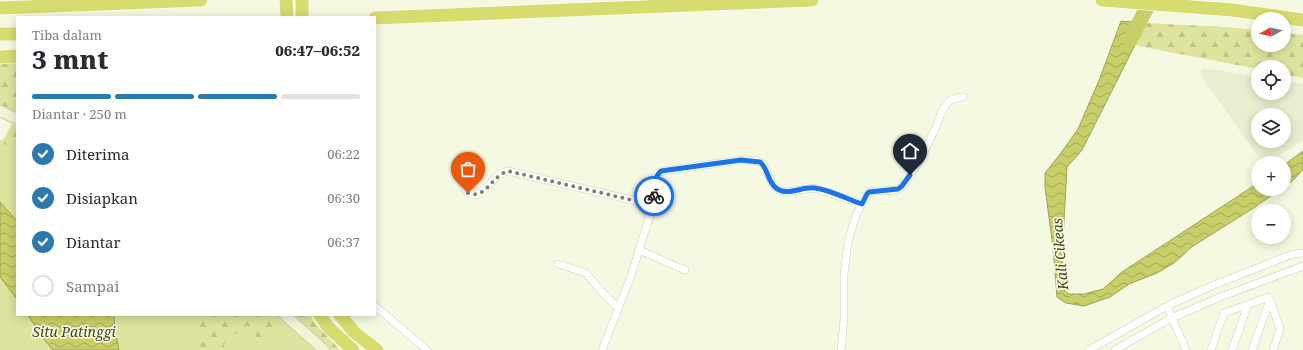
<!DOCTYPE html>
<html lang="id">
<meta charset="utf-8">
<style>
body{margin:0;font-family:"Noto Serif",serif;background:#f2f2f3;color:#2b2b33;height:100vh;display:flex;flex-direction:column;font-size:15px;white-space:nowrap}
*{box-sizing:border-box;margin:0}
p{font-size:13px;color:#7c7c81}
.icon{flex:none;width:22px;height:22px;fill:none;stroke:currentColor;stroke-width:2;stroke-linecap:round;stroke-linejoin:round}
.map{position:relative;flex:1;overflow:hidden}
.details{position:absolute;left:16px;top:16px;width:360px;height:300px;display:flex;flex-direction:column;background:#fff;border-radius:0px;box-shadow:0 2px 10px #0003}
.details>*{flex:none}
.needle{width:26px;rotate:262deg}
.controls{position:absolute;left:1251px;top:12px;display:grid;gap:8px}
.controls a{display:grid;place-items:center;width:40px;height:40px;border-radius:50%;background:#fff;box-shadow:0 2px 10px #0003;font-size:20px}
.pin{position:absolute;display:grid;place-items:center;width:34px;height:34px;color:#fff;margin:-41px -17px;border-radius:50% 50% 50% 0;rotate:-45deg;box-shadow:0 0 4px #0007}
.pin .icon{rotate:45deg}
.courier{position:absolute;display:grid;place-items:center;width:40px;height:40px;margin:-20px;border:3px solid #1a73e8;border-radius:50%;background:#fff;color:#222;box-shadow:0 1px 5px #0007}
.headline em{font-style:normal;font-weight:800}
.headline div{display:flex;flex-direction:column-reverse}
.headline{display:flex;align-items:center;justify-content:space-between;height:68px;padding:0 16px}
h1{font-size:26px;font-weight:800;line-height:30px}
.bar{display:grid;grid-template-columns:repeat(4,1fr);gap:6px 4px;align-content:center;height:48px;padding:0 16px}
.bar i{height:5px;border-radius:3px;background:#e1e1e2}
.bar .current{background:#2c7aac}
.bar p{grid-column:span 4}
ol{padding:0 16px;list-style:none}
li{display:flex;align-items:center;gap:12px;height:44px}
li p{margin-inline-start:auto}
li .icon{padding:4px;border-radius:50%;background:#2c7aac;color:#fff;stroke-width:4}
li:last-child{color:#7c7c81}
li i{width:22px;height:22px;border:2px solid #e1e1e2;border-radius:50%}
.map>svg:first-child{display:block}
</style>
<div class="map">
<svg width="1303" height="350" viewBox="0 0 1303 350">
<defs>
<pattern id="forest-firs" width="22" height="20" patternUnits="userSpaceOnUse"><rect width="22" height="20" fill="#dee49e"/><path d="M5 1l3.5 6h-7zM16 11l3.5 6h-7z" fill="#bfc489"/></pattern>
<pattern id="water-waves" width="16" height="10" patternUnits="userSpaceOnUse"><rect width="16" height="10" fill="#c9cf68"/><path d="M0 5q4-4 8 0t8 0" fill="none" stroke="#a4a956"/></pattern>
</defs>
<rect width="100%" height="100%" fill="#f6f9e1"/>
<!-- built -->
<path fill="#eaedce" fill-rule="evenodd" d="M 1203,68 L 1258,77 L 1258,93 L 1284,93 L 1284,81 L 1303,84 L 1303,140 L 1269,163 L 1263,163 L 1199,73 ZM 1258,115 L 1284,115 L 1284,141 L 1258,141 Z"/>
<!-- green -->
<path fill="#dee49e" d="M 17,130 L 17,315 L 278,315 L 316,350 L 0,350 L 0,143 L 12,146 Z"/>
<!-- forest -->
<g fill="url(#forest-firs)">
<path d="M 1144,23 L 1226,27 L 1258,30 L 1258,45 L 1284,45 L 1284,33 L 1303,35 L 1303,78 L 1284,74 L 1284,67 L 1258,67 L 1258,69 L 1143,47 L 1135,45 Z"/>
<path d="M 0,60 L 17,60 L 17,114 L 0,107 Z"/>
<path d="M 12,124 L 17,126 L 17,148 L 0,143 L 0,140 L 3,140 Z"/>
<path d="M 193,315 L 278,315 L 306,337 L 280,329 L 273,336 L 261,343 L 247,325 L 225,342 L 223,350 L 190,350 L 199,326 Z"/>
<path d="M 292,315 L 311,315 L 313,321 L 340,350 L 332,350 L 314,336 Z"/>
</g>
<!-- water -->
<g fill="url(#water-waves)" stroke="#9fa358">
<path d="M 1121,21 L 1144,23 L 1135,45 L 1082,150 L 1067,167 L 1062,258 L 1064,290 L 1069,294 L 1084,294 L 1103,289 L 1122,272 L 1258,183 L 1258,189 L 1281,189 L 1252,209 L 1193,246 L 1174,263 L 1157,273 L 1129,284 L 1110,297 L 1084,306 L 1066,303 L 1057,297 L 1053,248 L 1045,187 L 1045,173 L 1061,153 L 1078,129 L 1100,78 Z"/>
<path d="M 1303,151 L 1303,170 L 1292,181 L 1284,187 L 1284,165 Z"/>
<path d="M 0,202 L 17,221 L 17,299 L 0,277 Z"/>
<path d="M 28,315 L 114,315 L 115,330 L 119,350 L 53,350 L 43,338 Z"/>
</g>
<g fill="none" stroke-linecap="round" stroke-linejoin="round">
<!-- river -->
<path stroke="#c9cf68" stroke-width="15" d="M 1130,40 L 1151,0"/>
<!-- street casing -->
<g stroke="#ccceb8" stroke-width="8">
<g id="street">
<path d="M 463,185 C 477,211 489,179 502,173 C 504,172 506,172 508,171 L 653,205"/>
<path d="M 639,250 L 685,270"/>
<path d="M 558,264 L 586,273 L 600,290 L 618,308"/>
<path d="M 375,306 L 427,350"/>
<path d="M 1167,306 L 1186,350"/>
<path d="M 602,350 L 631,276 L 653,205 L 658,173 L 663,171 L 741,160 C 748,160 757,159 763,164 L 773,185 L 779,190 L 785,192 L 814,188 L 862,204 L 869,192 C 879,189 892,193 900,188 C 911,181 930,140 936,127 C 939,119 942,108 948,102 C 952,98 958,98 963,97"/>
<path d="M 841,350 L 844,319 L 844,275 L 848,242 L 856,215 L 862,204"/>
<path d="M 1089,350 L 1167,306 L 1214,285 L 1270,263 L 1293,254 L 1303,253"/>
<path d="M 1115,350 L 1171,318 L 1223,296 L 1303,266"/>
<path d="M 1211,350 L 1224,313 L 1269,297 L 1280,329 L 1273,350"/>
<path d="M 1232,350 L 1248,305"/>
<path d="M 1252,350 L 1270,300"/>
</g>
</g>
<!-- secondary casing -->
<g stroke="#ccceb8" stroke-width="12">
<g id="secondary">
<path d="M 0,111 L 17,119"/>
<path d="M 285,315 L 324,350"/>
</g>
</g>
<!-- highway casing -->
<g stroke="#fff" stroke-width="14">
<g id="highway">
<path d="M 286,0 L 287,17"/>
<path d="M 302,0 L 302,17"/>
<path d="M 1102,0 L 1232,10 L 1303,20"/>
<path d="M 0,8 L 201,0"/>
<path d="M 375,18 L 812,0"/>
<path d="M 0,34 L 17,34"/>
<path d="M 0,57 L 17,56"/>
<path d="M 320,315 L 328,327 L 353,350"/>
<path d="M 340,315 L 354,332 L 377,350"/>
</g>
</g>
<!-- street -->
<use href="#street" stroke="#fff" stroke-width="7"/>
<!-- secondary -->
<use href="#secondary" stroke="#f3f4d4" stroke-width="10"/>
<!-- highway -->
<use href="#highway" stroke="#d6dc6e" stroke-width="13"/>
</g>
<g fill="none" stroke-linecap="round" stroke-linejoin="round">
<!-- done -->
<path stroke="#7d7f71" stroke-width="4" stroke-dasharray="0 7.2" d="M 468,193 C 486,200 491,176 508,171 L 653,205 L 654,196"/>
<!-- route -->
<path stroke="#1a73e8" stroke-width="5" d="M 654,196 C 655,189 654,176 661,171 L 741,160 L 760,162 C 768,168 767,181 776,188 C 787,197 802,186 815,188 C 830,190 847,199 862,204 L 867,194 L 869,192 L 898,189 L 902,186 L 910,175"/>
</g>
<g text-anchor="middle" stroke-width="3.5" stroke-linejoin="round" paint-order="stroke">
<!-- water labels -->
<g font-size="14" font-style="italic" fill="#424419" stroke="#f6f9e1">
<text transform="translate(1060 254) rotate(-95)" y="5">Kali Cikeas</text>
<text x="74" y="337">Situ Patinggi</text>
</g>
</g>
</svg>
<div class="controls">
<a><svg class="needle" viewBox="-14 -14 28 28"><path d="M0-13l5 13h-10z" fill="#e53935"/><path d="M0 13l5-13h-10z" fill="#7c7c81"/></svg></a>
<a><svg class="icon" aria-label="locate" viewBox="0 0 24 24"><circle cx="12" cy="12" r="6"/><path d="M12 2v4M12 18v4M2 12h4M18 12h4"/></svg></a>
<a><svg class="icon" aria-label="layers" viewBox="0 0 24 24"><path d="M12 4l9 5-9 5-9-5zM3 14l9 5 9-5"/></svg></a>
<a>+</a>
<a>−</a>
</div>
<div class="pin" style="left:468px;top:193px;background:#ea580c"><svg class="icon" aria-label="bag" viewBox="0 0 24 24"><path d="M5 8h14l-1 12H6zM9 8a3 3 0 0 1 6 0"/></svg></div>
<div class="pin" style="left:910px;top:175px;background:#1f2937"><svg class="icon" aria-label="home" viewBox="0 0 24 24"><path d="M3 11l9-7 9 7M6 9v11h12V9"/></svg></div>
<div class="courier" style="left:654px;top:196px"><svg class="icon" aria-label="bike" viewBox="0 0 24 24"><circle cx="6" cy="16" r="4"/><circle cx="18" cy="16" r="4"/><path d="M6 16l4-8h5l3 8M10 8l3 8H6M13 5h3"/></svg></div>
<section class="details">
<div class="headline"><div><h1>3 mnt</h1><p>Tiba dalam</p></div><em>06:47–06:52</em></div>
<div class="bar"><i class="current"></i><i class="current"></i><i class="current"></i><i></i><p>Diantar · 250 m</p></div>
<ol>
<li><svg class="icon" aria-label="check" viewBox="0 0 24 24"><path d="M5 12l5 5 9-10"/></svg>Diterima<p>06:22</p></li>
<li><svg class="icon" aria-label="check" viewBox="0 0 24 24"><path d="M5 12l5 5 9-10"/></svg>Disiapkan<p>06:30</p></li>
<li><svg class="icon" aria-label="check" viewBox="0 0 24 24"><path d="M5 12l5 5 9-10"/></svg>Diantar<p>06:37</p></li>
<li><i></i>Sampai</li>
</ol>
</section>
</div>
